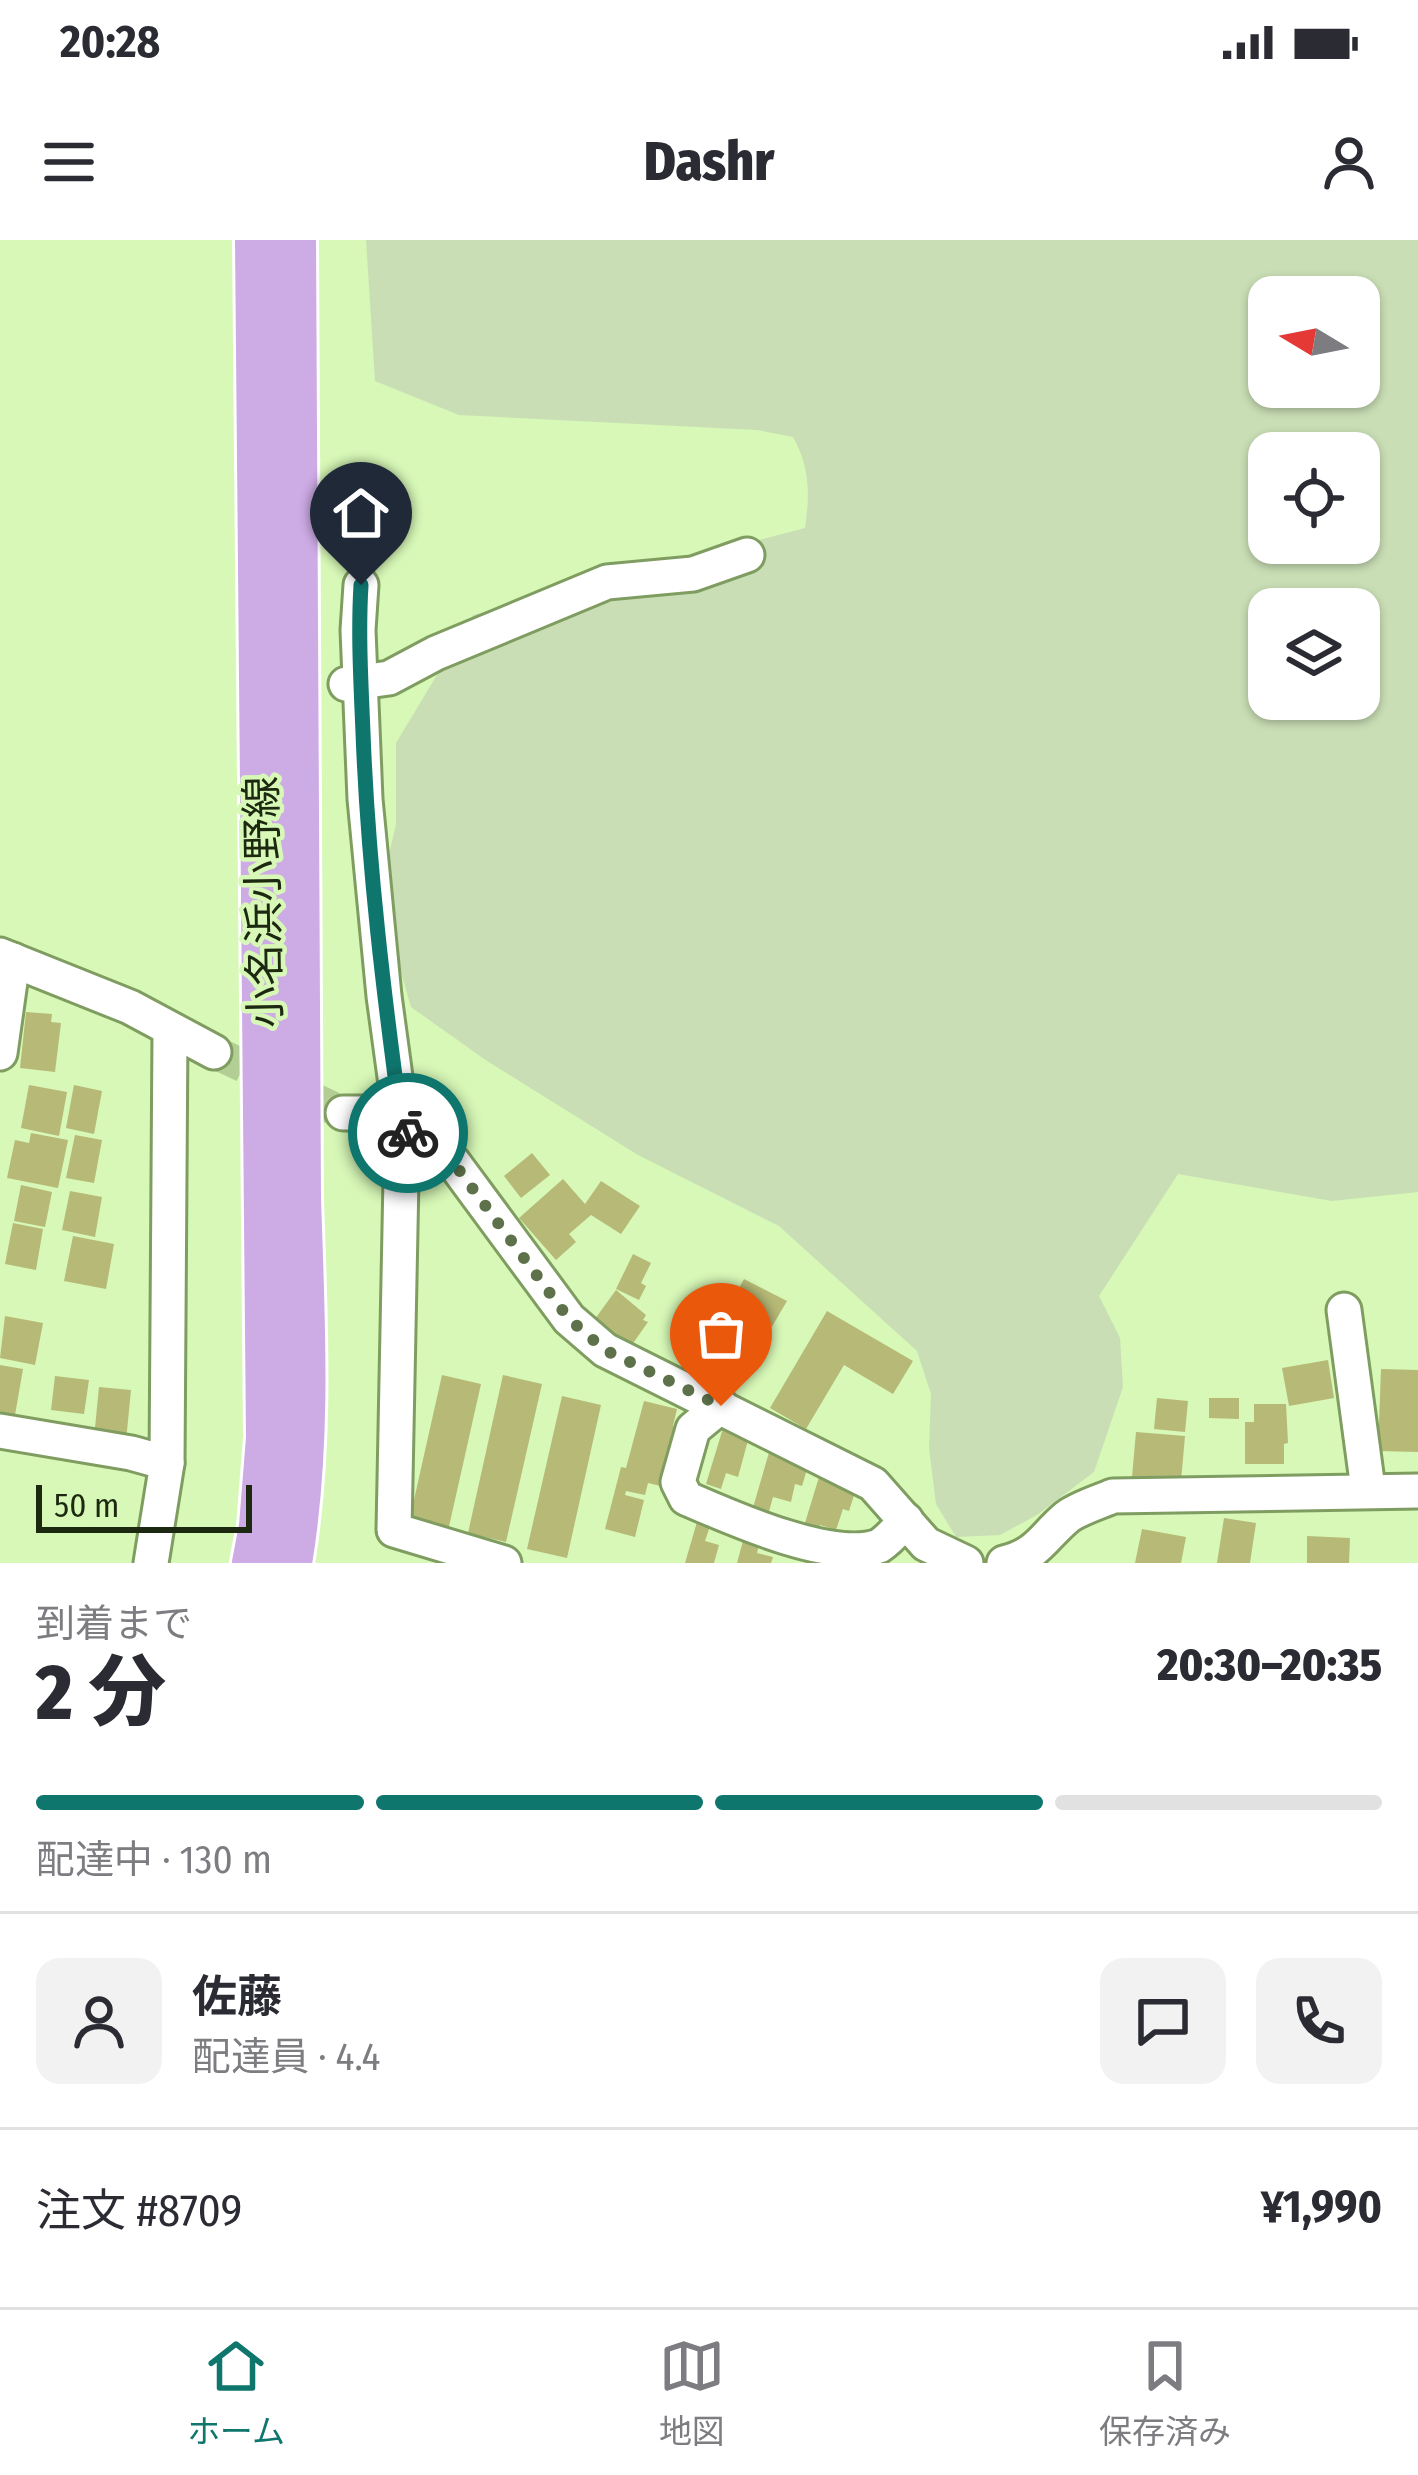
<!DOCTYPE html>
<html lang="ja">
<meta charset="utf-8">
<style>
body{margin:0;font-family:"Fira Sans Condensed","Noto Sans JP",sans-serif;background:#f2f2f3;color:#2b2b33;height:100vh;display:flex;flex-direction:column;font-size:45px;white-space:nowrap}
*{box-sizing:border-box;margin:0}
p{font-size:39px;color:#7c7c81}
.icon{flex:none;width:66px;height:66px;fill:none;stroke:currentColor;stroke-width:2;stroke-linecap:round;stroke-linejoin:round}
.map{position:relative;height:1323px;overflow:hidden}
.drawer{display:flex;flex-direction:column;background:#fff;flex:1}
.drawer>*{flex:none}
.needle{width:78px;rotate:280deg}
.tools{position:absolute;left:1248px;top:36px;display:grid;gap:24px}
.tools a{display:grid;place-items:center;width:132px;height:132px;border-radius:24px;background:#fff;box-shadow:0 3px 9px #0004;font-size:60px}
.scale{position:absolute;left:36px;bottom:30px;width:216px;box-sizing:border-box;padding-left:12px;border:6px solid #1c280f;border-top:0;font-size:33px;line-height:42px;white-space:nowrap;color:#1c280f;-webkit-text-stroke:9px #d7f8b7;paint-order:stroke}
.pin{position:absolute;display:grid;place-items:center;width:102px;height:102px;color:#fff;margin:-123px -51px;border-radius:50% 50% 50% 0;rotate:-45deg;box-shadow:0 0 12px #0007}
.pin .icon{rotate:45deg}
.courier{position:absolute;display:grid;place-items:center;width:120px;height:120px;margin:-60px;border:9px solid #0f766e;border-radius:50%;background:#fff;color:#222;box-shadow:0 3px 15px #0007}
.summary em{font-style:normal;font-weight:800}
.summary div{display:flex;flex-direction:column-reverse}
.summary{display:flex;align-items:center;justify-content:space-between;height:204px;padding:0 36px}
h1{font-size:78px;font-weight:800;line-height:90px}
.bar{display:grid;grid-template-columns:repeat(4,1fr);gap:18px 12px;align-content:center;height:144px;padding:0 36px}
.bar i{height:15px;border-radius:9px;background:#e1e1e2}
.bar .selected{background:#0f766e}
.bar p{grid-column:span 4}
.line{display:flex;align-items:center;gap:30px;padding:0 36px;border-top:3px solid #e1e1e2}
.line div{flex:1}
.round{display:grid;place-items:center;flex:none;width:126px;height:126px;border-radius:24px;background:#f2f2f3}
.status{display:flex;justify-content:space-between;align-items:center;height:84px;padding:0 60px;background:#fff;direction:ltr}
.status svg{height:33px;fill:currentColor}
header{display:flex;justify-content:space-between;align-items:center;height:156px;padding:0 36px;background:#fff;font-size:54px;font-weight:800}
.menu{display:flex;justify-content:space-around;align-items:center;height:168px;border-top:3px solid #e1e1e2;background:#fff;font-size:33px;color:#7c7c81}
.menu a{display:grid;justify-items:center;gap:6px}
.menu .selected{color:#0f766e}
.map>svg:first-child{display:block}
</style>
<div class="status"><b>20:28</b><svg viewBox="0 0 49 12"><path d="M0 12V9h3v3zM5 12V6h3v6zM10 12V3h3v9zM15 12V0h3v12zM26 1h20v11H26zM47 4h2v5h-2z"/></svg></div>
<header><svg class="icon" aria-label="menu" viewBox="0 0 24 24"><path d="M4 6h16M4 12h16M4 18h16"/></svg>Dashr<svg class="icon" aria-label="person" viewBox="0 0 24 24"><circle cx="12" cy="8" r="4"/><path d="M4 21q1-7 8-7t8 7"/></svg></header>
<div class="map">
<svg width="1418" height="1323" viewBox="0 0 1418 1323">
<rect width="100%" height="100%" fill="#d7f8b7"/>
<!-- green -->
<path fill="#c9deb5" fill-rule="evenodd" d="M 366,0 L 1418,0 L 1418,952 L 1332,961 L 1178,934 L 1099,1056 L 1120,1098 L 1123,1147 L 1094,1232 L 1037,1275 L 1000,1295 L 956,1297 L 936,1264 L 929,1208 L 931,1154 L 917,1111 L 779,986 L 638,915 L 487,821 L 411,767 L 389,690 L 385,632 L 396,584 L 396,503 L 473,375 L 805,288 C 810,255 810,227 793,197 L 757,190 L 459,175 L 375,141 ZM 1269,57 L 1359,57 L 1359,147 L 1269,147 ZM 1269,213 L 1359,213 L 1359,303 L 1269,303 ZM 1269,369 L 1359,369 L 1359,459 L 1269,459 Z"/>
<!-- building -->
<g fill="#b7b977">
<path d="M 26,772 L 52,774 L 51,782 L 61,783 L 55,832 L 20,828 Z"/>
<path d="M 29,845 L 67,852 L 59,896 L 21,888 Z"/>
<path d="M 74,845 L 102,851 L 94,894 L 66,888 Z"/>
<path d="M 31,893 L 68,900 L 58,948 L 7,938 L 15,900 L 29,903 Z"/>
<path d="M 75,895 L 102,900 L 94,943 L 66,938 Z"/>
<path d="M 532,913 L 550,935 L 521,958 L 504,936 Z"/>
<path d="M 563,939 L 585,964 L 601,941 L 640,966 L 621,994 L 591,975 L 569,994 L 576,1002 L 556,1020 L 519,978 Z"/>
<path d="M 21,945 L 52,952 L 45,987 L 14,981 Z"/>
<path d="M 70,951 L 102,957 L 95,997 L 62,990 Z"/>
<path d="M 13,983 L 43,989 L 36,1030 L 5,1024 Z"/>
<path d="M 73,996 L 114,1004 L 106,1049 L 64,1041 Z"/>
<path d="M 633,1014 L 651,1023 L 641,1043 L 646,1046 L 639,1060 L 616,1049 Z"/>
<path d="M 744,1039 L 787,1061 L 733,1153 L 709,1140 L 706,1146 L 691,1137 Z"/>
<path d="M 616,1050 L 646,1075 L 643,1080 L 648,1082 L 629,1109 L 592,1083 Z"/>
<path d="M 827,1071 L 913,1121 L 893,1154 L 844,1125 L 806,1189 L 770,1168 Z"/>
<path d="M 5,1076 L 43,1083 L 35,1125 L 0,1118 Z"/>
<path d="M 1328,1120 L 1334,1158 L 1289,1166 L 1282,1128 Z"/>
<path d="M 0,1125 L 23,1129 L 15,1175 L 0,1172 Z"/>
<path d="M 1381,1129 L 1418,1130 L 1418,1212 L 1378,1211 Z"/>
<path d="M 442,1135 L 481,1144 L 448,1291 L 409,1282 Z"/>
<path d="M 503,1135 L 542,1144 L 506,1302 L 468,1293 Z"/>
<path d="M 55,1136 L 89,1140 L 84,1174 L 51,1170 Z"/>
<path d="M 99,1147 L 131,1150 L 126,1201 L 94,1198 Z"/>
<path d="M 562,1156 L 601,1165 L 567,1318 L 527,1309 Z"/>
<path d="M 1157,1158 L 1188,1161 L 1185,1192 L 1154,1189 Z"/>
<path d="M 1209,1158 L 1239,1158 L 1239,1179 L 1209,1178 Z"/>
<path d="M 644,1161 L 677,1169 L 673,1186 L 680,1188 L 665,1247 L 648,1243 L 645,1255 L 626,1251 L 625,1255 L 644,1260 L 635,1297 L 605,1289 L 621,1227 L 626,1228 Z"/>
<path d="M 1254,1164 L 1286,1164 L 1288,1203 L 1284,1204 L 1284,1224 L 1245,1224 L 1245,1182 L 1254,1182 Z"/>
<path d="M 724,1185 L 750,1193 L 738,1237 L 726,1233 L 721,1249 L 706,1244 Z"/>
<path d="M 1136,1192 L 1185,1196 L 1181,1241 L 1132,1237 Z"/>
<path d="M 770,1209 L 808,1226 L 802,1246 L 795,1244 L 791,1262 L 773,1257 L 768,1275 L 752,1271 Z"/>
<path d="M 819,1237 L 856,1249 L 849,1271 L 843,1269 L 836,1290 L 820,1285 L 815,1301 L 801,1296 Z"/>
<path d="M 1224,1278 L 1256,1283 L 1250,1323 L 1217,1323 Z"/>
<path d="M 697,1282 L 710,1286 L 705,1301 L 719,1305 L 714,1323 L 685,1323 Z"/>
<path d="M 1142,1289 L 1186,1297 L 1181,1323 L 1135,1323 Z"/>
<path d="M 1307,1296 L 1350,1298 L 1349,1323 L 1307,1323 Z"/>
<path d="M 744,1297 L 760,1301 L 757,1313 L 773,1317 L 771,1323 L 737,1323 Z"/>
</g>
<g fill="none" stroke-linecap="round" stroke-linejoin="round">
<!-- minor-tunnel -->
<path stroke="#b2ce95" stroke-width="33" stroke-dasharray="33 16" stroke-linecap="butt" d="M 214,812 L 343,873"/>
<!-- minor casing -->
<g stroke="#7f9d60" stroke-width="39">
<g id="minor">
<path d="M 361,345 L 358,390 L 365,559 L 384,756 L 402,888 L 394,1290 L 504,1323"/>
<path d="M 346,444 L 389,438 L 436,413 L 607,342 L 693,334 L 747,315"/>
<path d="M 0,715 L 130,767 L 214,812"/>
<path d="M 0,813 L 13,720"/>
<path d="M 343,873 L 378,873 L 453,922 L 569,1079 L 605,1110 L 873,1244 L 926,1304 L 966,1323"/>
<path d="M 1344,1070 L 1368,1249"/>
<path d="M 721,1166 L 693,1189 L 678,1242 L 686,1258 C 732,1278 832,1323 879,1306 C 889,1300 898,1289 906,1280"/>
<path d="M 0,1191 L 131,1213 L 167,1223"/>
<path d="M 151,1323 L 167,1223 L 170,792"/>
<path d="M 1004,1323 C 1039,1314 1042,1298 1067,1277 C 1079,1268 1099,1262 1113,1256 L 1418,1251"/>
</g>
</g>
<!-- major casing -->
<g stroke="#fff" stroke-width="48">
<g id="major">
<path d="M 253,1323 L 260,1286 L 267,1198 L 256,0"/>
<path d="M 291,1323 C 311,1203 304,1080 300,959 L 295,0"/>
</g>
</g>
<!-- minor -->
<use href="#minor" stroke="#fff" stroke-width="33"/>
<!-- major -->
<use href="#major" stroke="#cdabe5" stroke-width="42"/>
</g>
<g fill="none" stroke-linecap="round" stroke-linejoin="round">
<!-- done -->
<path stroke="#5d714a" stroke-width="12" stroke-dasharray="0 21.6" d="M 408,893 L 453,922 L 569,1079 L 605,1110 L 721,1166"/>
<!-- route -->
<path stroke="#0f766e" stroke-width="15" d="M 361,345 C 358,395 361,443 363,493 C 368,625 384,757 402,888 L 408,893"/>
</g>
<g text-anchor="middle" stroke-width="9" stroke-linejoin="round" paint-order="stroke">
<!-- street labels -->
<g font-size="42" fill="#1c280f" stroke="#d7f8b7">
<text transform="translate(263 662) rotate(-91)" y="15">小名浜小野線</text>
</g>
</g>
</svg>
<div class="tools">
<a><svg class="needle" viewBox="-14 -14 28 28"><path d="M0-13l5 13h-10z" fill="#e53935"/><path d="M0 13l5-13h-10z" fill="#7c7c81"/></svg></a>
<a><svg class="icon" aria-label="locate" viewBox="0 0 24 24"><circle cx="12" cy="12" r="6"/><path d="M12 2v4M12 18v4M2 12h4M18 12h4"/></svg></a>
<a><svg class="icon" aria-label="layers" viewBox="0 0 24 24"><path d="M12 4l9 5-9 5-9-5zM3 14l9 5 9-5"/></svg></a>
</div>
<div class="scale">50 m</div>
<div class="pin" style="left:721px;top:1166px;background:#ea580c"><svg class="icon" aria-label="bag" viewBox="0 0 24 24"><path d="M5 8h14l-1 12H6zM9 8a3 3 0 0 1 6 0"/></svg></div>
<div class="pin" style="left:361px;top:345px;background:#1f2937"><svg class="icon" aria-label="home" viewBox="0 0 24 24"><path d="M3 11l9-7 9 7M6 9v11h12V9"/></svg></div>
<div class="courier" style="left:408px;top:893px"><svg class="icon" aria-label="bike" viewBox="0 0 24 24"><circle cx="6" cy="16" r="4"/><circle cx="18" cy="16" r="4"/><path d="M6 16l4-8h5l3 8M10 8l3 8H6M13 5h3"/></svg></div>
</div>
<section class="drawer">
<div class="summary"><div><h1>2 分</h1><p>到着まで</p></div><em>20:30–20:35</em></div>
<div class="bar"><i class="selected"></i><i class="selected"></i><i class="selected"></i><i></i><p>配達中 · 130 m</p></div>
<div class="line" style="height:216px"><a class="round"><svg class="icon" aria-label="person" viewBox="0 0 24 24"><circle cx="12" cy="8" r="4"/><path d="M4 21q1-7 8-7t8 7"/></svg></a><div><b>佐藤</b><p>配達員 · 4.4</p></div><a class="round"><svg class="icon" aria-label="chat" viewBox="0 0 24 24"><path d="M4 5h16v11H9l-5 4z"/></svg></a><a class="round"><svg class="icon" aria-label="phone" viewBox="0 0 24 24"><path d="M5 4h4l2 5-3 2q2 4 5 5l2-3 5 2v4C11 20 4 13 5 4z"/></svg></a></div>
<div class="line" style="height:156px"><div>注文 #8709</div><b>¥1,990</b></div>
</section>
<nav class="menu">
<a class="selected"><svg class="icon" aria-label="home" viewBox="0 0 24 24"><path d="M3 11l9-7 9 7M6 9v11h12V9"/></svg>ホーム</a>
<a><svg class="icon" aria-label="map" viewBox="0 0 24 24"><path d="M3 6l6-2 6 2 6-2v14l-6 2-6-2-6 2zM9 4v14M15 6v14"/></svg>地図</a>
<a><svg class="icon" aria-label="saved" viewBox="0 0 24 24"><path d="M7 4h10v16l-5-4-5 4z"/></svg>保存済み</a>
</nav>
